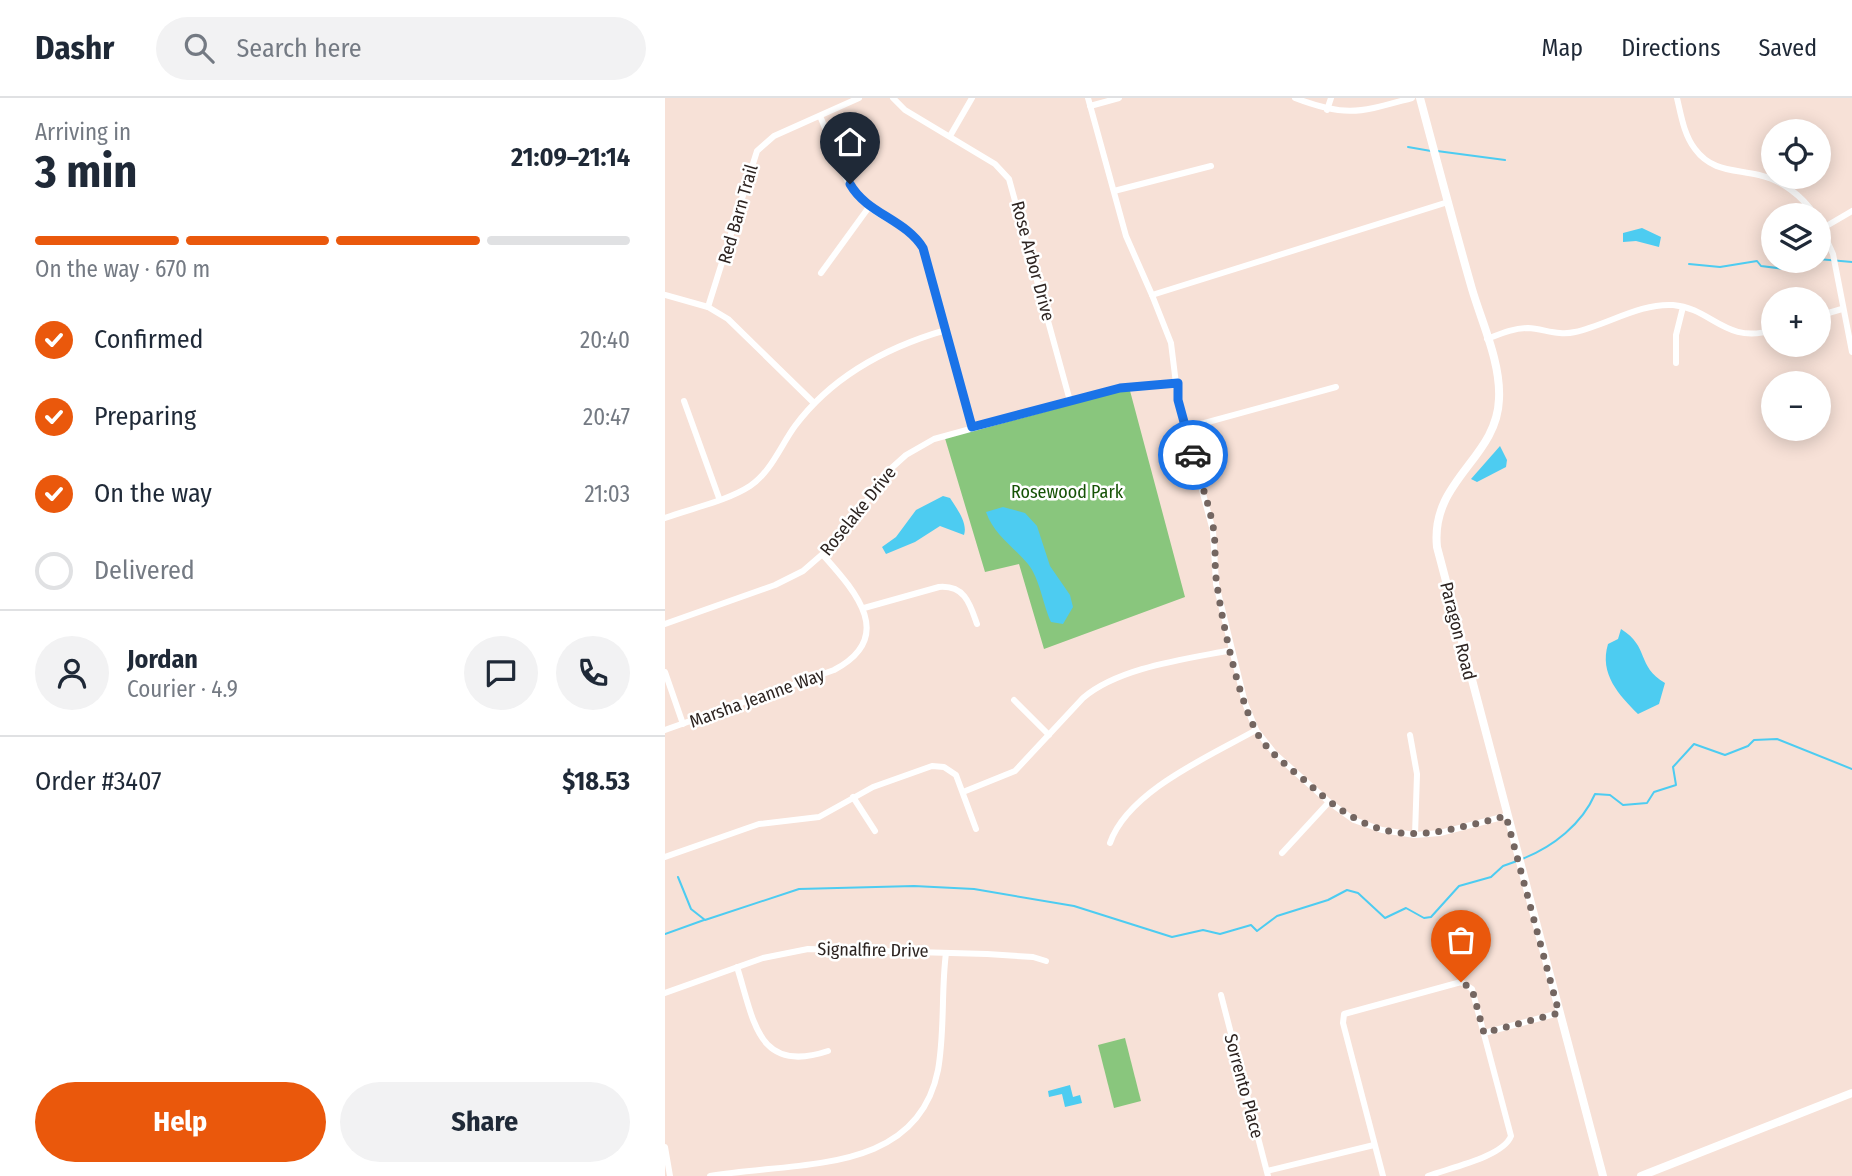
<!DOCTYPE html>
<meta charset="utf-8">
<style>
body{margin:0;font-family:"Fira Sans Condensed",sans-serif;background:#f2f2f3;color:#1f2937;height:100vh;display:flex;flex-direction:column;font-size:26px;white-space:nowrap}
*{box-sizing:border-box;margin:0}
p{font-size:23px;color:#747a83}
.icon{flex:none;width:38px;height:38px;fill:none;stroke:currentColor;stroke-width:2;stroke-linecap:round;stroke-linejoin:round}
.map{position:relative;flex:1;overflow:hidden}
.sheet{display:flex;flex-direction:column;background:#fff;width:665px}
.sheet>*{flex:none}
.tools{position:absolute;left:1096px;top:21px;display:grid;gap:14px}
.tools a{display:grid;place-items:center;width:70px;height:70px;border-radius:50%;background:#fff;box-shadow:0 4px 18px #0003;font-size:35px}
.pin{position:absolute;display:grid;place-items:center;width:60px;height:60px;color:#fff;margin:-72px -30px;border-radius:50% 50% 50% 0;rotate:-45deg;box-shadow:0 0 7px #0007}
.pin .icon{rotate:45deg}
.courier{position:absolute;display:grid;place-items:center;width:70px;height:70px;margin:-35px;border:5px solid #1a73e8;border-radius:50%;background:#fff;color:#222;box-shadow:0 2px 9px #0007}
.overview em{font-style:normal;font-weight:700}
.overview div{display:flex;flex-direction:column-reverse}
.overview{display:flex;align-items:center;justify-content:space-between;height:119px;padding:0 35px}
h1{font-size:46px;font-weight:700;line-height:52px}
.bar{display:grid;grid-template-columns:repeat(4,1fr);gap:10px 7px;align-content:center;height:84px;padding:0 35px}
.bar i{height:9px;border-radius:5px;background:#e0e1e3}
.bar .on{background:#ea580c}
.bar p{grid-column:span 4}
.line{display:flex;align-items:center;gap:18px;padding:0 35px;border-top:2px solid #e0e1e3}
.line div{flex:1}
.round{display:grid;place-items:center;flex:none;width:74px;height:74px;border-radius:37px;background:#f2f2f3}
ol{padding:0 35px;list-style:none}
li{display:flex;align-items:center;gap:21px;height:77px}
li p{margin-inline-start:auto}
li .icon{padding:7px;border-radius:50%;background:#ea580c;color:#fff;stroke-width:4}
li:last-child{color:#747a83}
li i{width:38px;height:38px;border:4px solid #e0e1e3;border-radius:50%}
.button{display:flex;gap:14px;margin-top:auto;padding:14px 35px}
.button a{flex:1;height:80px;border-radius:42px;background:#ea580c;color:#fff;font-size:28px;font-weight:700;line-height:80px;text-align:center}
.button a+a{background:#f2f2f3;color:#1f2937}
header{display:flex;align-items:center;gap:42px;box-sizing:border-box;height:98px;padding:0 35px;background:#fff;border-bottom:2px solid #e0e1e3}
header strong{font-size:33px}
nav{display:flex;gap:38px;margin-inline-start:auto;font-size:24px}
.search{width:490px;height:63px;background:#f2f2f3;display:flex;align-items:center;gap:18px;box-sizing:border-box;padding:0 24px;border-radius:38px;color:#747a83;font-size:26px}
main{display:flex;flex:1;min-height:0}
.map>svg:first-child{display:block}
</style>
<header>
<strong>Dashr</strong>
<div class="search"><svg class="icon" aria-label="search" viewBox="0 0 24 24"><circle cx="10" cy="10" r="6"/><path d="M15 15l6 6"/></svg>Search here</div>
<nav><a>Map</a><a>Directions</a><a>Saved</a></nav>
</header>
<main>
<section class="sheet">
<div class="overview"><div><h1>3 min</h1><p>Arriving in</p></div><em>21:09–21:14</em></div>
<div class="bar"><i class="on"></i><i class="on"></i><i class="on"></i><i></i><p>On the way · 670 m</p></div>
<ol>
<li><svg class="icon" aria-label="check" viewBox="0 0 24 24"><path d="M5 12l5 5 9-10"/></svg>Confirmed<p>20:40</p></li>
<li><svg class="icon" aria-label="check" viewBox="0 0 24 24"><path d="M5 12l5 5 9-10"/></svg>Preparing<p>20:47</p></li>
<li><svg class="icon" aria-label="check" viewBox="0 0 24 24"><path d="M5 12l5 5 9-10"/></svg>On the way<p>21:03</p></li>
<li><i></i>Delivered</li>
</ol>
<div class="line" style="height:126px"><a class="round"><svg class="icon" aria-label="person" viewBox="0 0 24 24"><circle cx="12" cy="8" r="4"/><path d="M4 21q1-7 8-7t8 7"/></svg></a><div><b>Jordan</b><p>Courier · 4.9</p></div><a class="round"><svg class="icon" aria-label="chat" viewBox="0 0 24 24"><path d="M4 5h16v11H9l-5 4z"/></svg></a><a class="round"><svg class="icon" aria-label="phone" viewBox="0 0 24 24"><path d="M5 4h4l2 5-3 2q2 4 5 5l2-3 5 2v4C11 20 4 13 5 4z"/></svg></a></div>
<div class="line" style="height:91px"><div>Order #3407</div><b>$18.53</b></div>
<div class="button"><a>Help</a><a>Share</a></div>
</section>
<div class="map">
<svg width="1187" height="1078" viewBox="0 0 1187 1078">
<rect width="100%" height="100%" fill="#f7e1d7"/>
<!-- park -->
<g fill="#89c67d">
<path d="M 464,289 L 520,499 L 379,551 L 354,466 L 320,474 L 279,337 Z"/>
<path d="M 460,940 L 476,1003 L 449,1010 L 433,947 Z"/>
</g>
<!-- water -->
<g fill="#4dccf1">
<path d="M 977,130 L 996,139 L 994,149 L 971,143 L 958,144 L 958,135 Z"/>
<path d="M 835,348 L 842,362 L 841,369 L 812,384 L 806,381 Z"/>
<path d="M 278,398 L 285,400 C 292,411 303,425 299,437 L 275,428 L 250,444 L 221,456 L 217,449 L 231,439 L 251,412 Z"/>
<path d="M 338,409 L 360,415 L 372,428 L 385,468 L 405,497 L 408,509 L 398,526 L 386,524 C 378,507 375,481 363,466 C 348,448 329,437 321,414 Z"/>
<path d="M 956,531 C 985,549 971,568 1000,585 L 994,606 L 973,616 C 954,597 934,576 943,546 L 953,541 Z"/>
<path d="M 405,987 L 408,999 L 415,997 L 417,1005 L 400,1009 L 397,996 L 384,999 L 383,993 Z"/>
</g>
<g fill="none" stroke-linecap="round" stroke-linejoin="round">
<!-- stream -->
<g stroke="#4dccf1" stroke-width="2">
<path d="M 743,49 L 766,53"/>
<path d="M 772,53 L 840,62"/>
<path d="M 1153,161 L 1187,164"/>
<path d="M 1024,166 L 1055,169 L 1092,163 L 1096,168 L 1120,171 L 1137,163"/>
<path d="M 857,761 C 888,749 917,726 930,696 L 945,697 L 958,707 L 982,705 L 989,694 L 1011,687 L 1008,669 L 1029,646 L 1060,657 L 1083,648 L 1089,642 L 1112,641 L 1187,671"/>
<path d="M 13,779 L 26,811 L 40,822 L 134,791 L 249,788 L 309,791 L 409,808 L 507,839 L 538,832 L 555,836 L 586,827 L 592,833 L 612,818 L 663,802 L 682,792 L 693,795 L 720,820 L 741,810 L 759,820 L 766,819 L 794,788 L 826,779 L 838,768 L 852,763"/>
<path d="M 0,836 L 39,822"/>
</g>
<!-- minor -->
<g stroke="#fff" stroke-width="6">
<path d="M 228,0 L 240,12 L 330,66 L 344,81 L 405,303"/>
<path d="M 423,0 L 461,138 L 487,197 L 783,104"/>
<path d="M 630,0 C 682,20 695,14 747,0"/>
<path d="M 1012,0 C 1016,17 1019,37 1030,51 C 1047,74 1069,71 1094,77 C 1117,82 1137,98 1150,117"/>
<path d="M 425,8 L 454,0"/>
<path d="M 662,12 L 666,0"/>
<path d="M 155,18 C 167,45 176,81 197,103 C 215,122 243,126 258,150 L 307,329"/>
<path d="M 1131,33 L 1132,32"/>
<path d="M 285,38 L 307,0"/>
<path d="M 449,93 L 546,68"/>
<path d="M 1153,123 L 1168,156 L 1187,254"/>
<path d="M 1158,130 L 1187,113"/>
<path d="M 156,175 L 204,109"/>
<path d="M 0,197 L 43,209 L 63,221 L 149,305"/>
<path d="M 487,197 L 506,245 L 513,302 L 548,433 L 551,486 L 580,605 L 591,632 L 610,656 L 664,704 L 689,722 L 717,732 L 750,737 L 775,735 L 841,718"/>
<path d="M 43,209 L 92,53 L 109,38 L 194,0"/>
<path d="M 1153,218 L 1177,211"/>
<path d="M 822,241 C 835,236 848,230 863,230 C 879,231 894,238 910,234 C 942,227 975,205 1008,207 C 1047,210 1060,247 1108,232"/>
<path d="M 1011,265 L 1011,237 L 1018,209"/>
<path d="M 19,303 L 54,400"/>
<path d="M 521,330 L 671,289"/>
<path d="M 0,420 C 27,410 62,403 85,388 C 106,374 116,347 130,328 C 168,277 222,249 281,232"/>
<path d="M 199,510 L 274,489 C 300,487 305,506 312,526"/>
<path d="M 0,526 L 110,487 L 138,473 L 176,440 L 221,375 L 241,357 L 269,341 L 455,290 L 513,285"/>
<path d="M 0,574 L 18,626"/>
<path d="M 349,602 L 384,637"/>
<path d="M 0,632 L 169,572 C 232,539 190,493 159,458"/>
<path d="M 745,637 L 752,676 L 750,737"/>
<path d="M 298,694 L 350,673 L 418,600 C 454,569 522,561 567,552"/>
<path d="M 188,699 L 210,733"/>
<path d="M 445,745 C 463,693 545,658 591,632"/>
<path d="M 617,755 L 664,704"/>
<path d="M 0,759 L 94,726 L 154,719 L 208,689 L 267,668 L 279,669 L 291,677 L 311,731"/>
<path d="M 72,869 C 89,922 92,977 163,953"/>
<path d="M 0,895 L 98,860 L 143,851 L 322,856 L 368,859 L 381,863"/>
<path d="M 556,897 L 603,1078"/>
<path d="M 819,935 L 894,915"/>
<path d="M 0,1049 L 5,1078"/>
<path d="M 602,1073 L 709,1047"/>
<path d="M 45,1078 C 132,1063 252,1078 273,972 C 280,933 276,893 281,855"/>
<path d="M 718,1078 L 678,925 L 679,916 L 796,884 L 807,891 L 846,1038 C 838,1059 784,1070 763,1078"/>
</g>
<!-- tertiary -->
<g stroke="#fff" stroke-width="8">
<path d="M 755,0 C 772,64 789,128 807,191 C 817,225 836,265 834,301 C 832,361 765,382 772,449 L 938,1078"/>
<path d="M 976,1078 L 1187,995"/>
</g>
</g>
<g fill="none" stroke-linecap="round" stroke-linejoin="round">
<!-- done -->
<path stroke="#746661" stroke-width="7" stroke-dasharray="0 12.6" d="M 528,357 C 535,382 545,408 549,434 C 551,452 549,470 552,487 C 558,527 572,595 590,631 C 601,654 627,671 645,687 C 717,752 755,740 841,718 L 894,915 L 819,935 L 807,891 L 796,884"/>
<!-- route -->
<path stroke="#1a73e8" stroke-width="9" d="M 185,86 C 202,116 240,121 258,150 L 307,329 L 455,290 L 513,285 L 513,302 L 528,357"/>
</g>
<g text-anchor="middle" stroke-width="5" stroke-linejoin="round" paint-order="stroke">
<!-- street labels -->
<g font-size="18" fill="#2d2421" stroke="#fff">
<text transform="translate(73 116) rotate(-74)" y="6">Red Barn Trail</text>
<text transform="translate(368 163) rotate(75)" y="6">Rose Arbor Drive</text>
<text transform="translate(193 413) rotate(-51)" y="6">Roselake Drive</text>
<text transform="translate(793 533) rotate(76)" y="6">Paragon Road</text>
<text transform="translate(92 600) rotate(-20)" y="6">Marsha Jeanne Way</text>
<text transform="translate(208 852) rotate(1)" y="6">Signalfire Drive</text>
<text transform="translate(579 988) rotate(75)" y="6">Sorrento Place</text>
</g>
<!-- park labels -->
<g font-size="18" fill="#165306" stroke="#fff">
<text x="402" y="400">Rosewood Park</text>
</g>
</g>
</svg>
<div class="tools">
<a><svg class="icon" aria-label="locate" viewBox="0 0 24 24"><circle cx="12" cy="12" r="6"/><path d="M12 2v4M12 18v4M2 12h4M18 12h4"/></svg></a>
<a><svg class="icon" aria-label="layers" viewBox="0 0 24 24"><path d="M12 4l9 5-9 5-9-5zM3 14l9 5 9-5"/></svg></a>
<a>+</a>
<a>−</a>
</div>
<div class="pin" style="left:796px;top:884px;background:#ea580c"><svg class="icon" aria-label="bag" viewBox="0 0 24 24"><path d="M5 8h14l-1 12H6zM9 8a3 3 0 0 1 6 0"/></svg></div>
<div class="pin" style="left:185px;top:86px;background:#1f2937"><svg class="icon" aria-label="home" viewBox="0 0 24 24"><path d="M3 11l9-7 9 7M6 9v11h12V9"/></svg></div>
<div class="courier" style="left:528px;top:357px"><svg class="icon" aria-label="car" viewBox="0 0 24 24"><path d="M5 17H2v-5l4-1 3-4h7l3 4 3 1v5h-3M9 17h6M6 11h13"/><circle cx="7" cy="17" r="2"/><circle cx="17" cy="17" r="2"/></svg></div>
</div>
</main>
